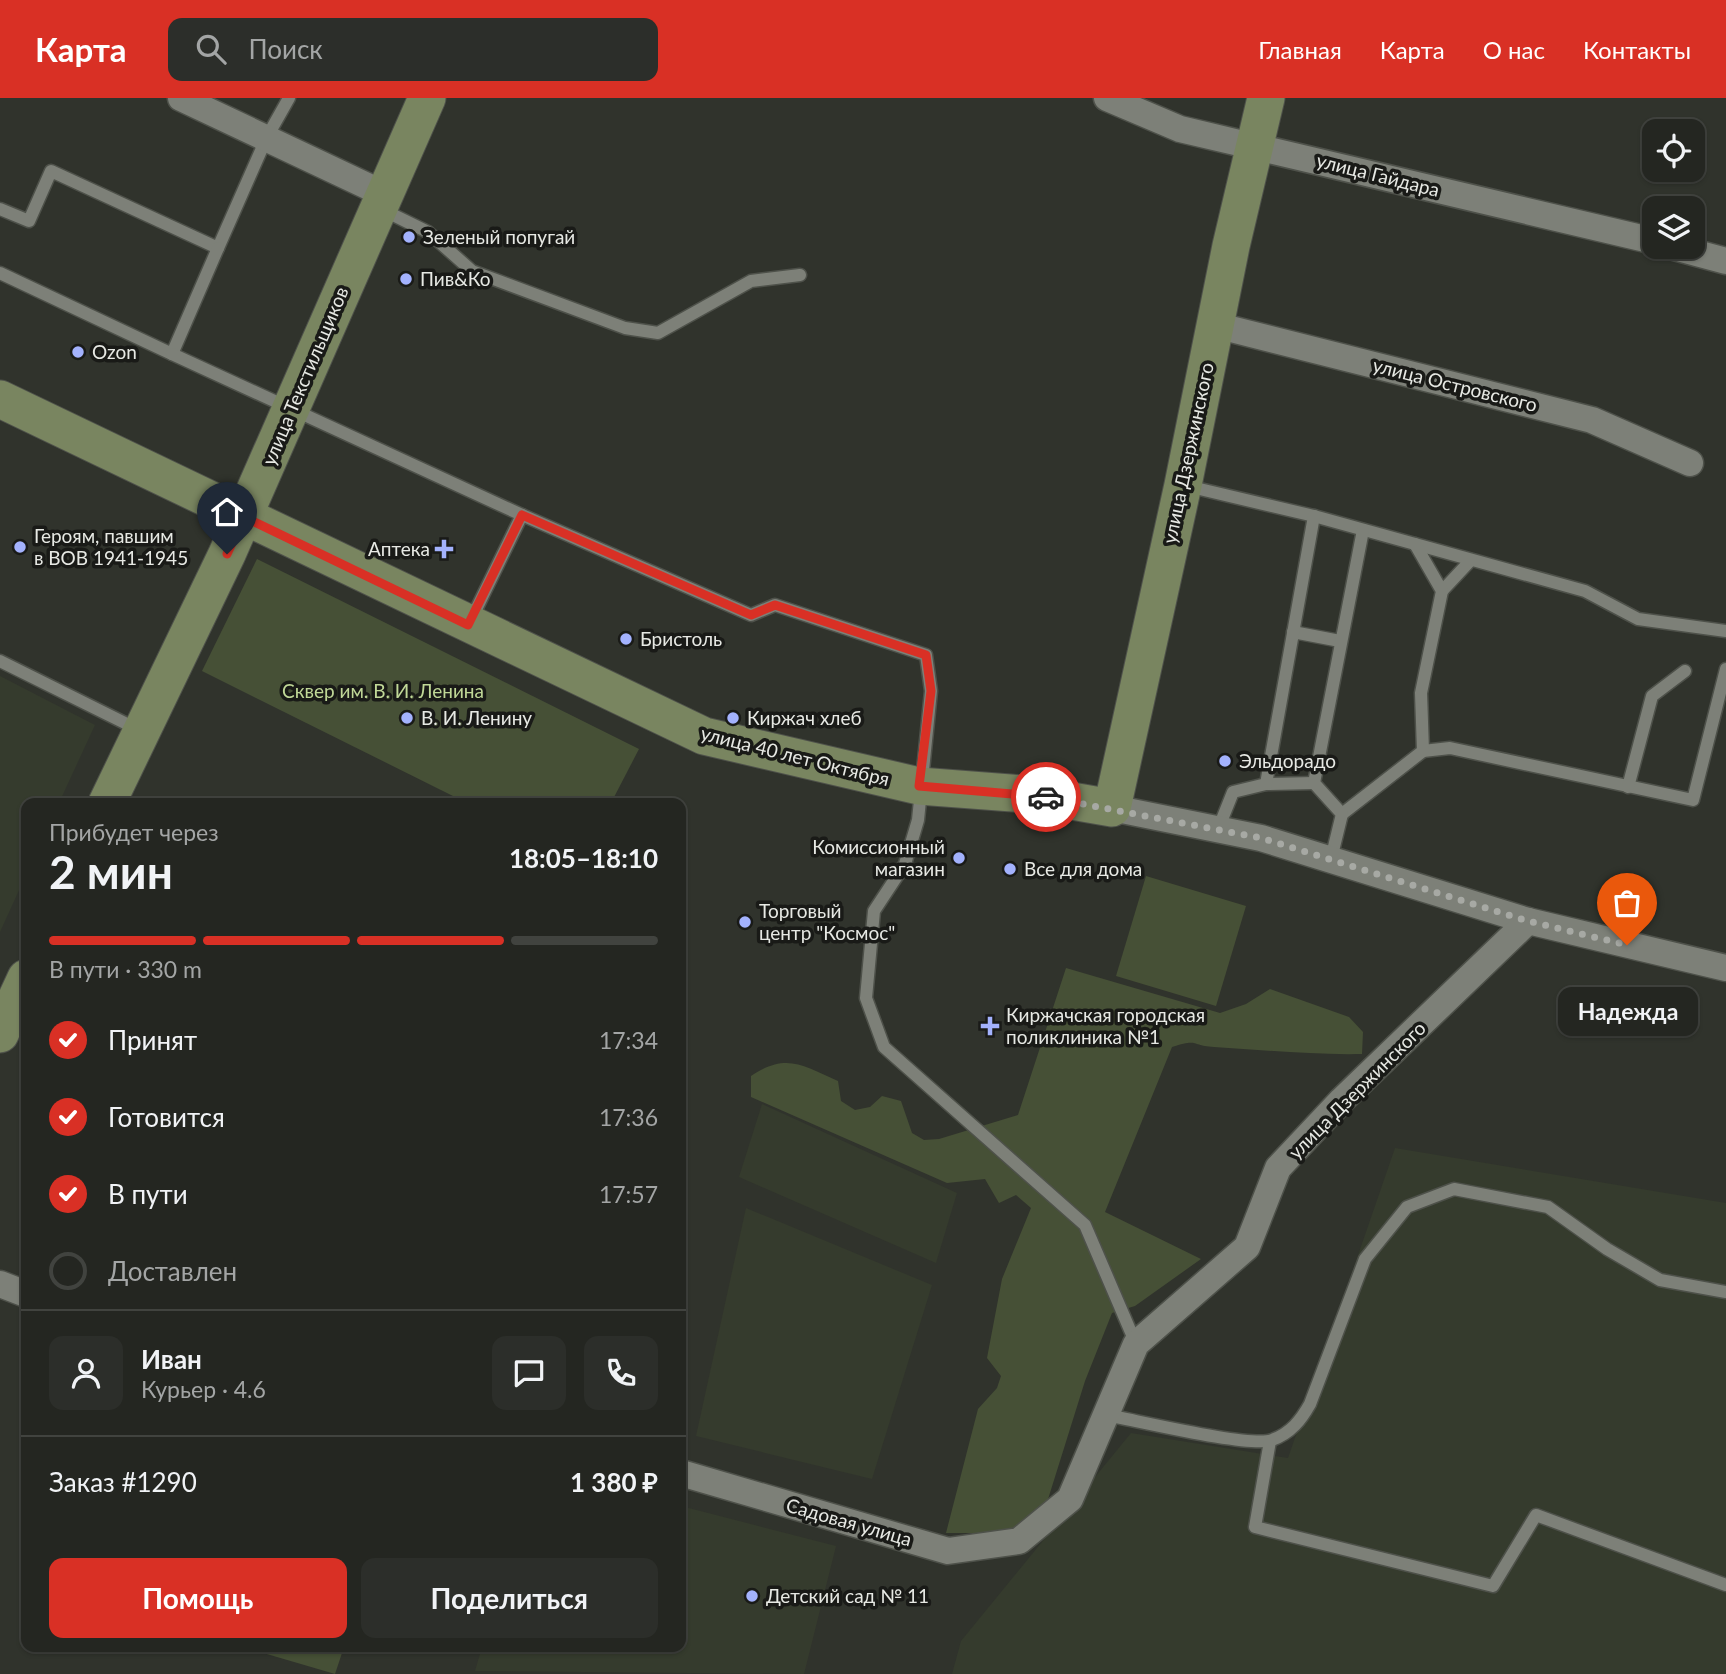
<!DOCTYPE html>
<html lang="ru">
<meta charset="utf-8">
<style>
body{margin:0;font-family:Lato,sans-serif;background:#2c2e2a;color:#f1f3f6;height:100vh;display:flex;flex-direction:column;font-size:26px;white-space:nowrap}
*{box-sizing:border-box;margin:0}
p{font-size:23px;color:#a3a5a5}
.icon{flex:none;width:38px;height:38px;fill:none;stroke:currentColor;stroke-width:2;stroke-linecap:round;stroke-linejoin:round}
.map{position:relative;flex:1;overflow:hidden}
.sheet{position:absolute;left:21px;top:700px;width:665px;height:854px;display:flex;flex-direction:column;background:#242621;border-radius:14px;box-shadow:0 2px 5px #0004,0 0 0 2px #41433f}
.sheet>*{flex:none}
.fabs{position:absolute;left:1642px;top:21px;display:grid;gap:14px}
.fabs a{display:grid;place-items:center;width:63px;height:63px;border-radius:14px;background:#242621;box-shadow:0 2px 5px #0004,0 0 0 2px #41433f;font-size:35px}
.pin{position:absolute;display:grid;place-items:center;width:60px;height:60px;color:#fff;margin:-72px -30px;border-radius:50% 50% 50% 0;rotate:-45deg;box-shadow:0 0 7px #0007}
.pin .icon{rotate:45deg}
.courier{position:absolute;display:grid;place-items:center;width:70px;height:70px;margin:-35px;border:5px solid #d93025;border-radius:50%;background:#fff;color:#222;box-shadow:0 2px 9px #0007}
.bubble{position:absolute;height:49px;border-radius:14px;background:#242621;box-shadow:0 2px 5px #0004,0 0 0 2px #41433f;font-size:23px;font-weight:700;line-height:49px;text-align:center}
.head em{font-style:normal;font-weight:700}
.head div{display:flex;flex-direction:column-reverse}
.head{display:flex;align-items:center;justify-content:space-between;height:119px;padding:0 28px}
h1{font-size:46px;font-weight:700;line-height:52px}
.bar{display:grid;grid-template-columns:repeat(4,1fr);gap:10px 7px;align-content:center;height:84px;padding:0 28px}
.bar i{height:9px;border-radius:5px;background:#41433f}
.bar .active{background:#d93025}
.bar p{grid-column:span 4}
.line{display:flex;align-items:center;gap:18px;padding:0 28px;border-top:2px solid #41433f}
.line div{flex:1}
.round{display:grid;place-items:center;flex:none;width:74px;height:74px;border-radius:14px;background:#2c2e2a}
ol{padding:0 28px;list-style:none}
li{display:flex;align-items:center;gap:21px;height:77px}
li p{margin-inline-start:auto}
li .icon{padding:7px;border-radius:50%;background:#d93025;color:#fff;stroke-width:4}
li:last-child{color:#a3a5a5}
li i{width:38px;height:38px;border:4px solid #41433f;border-radius:50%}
.button{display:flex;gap:14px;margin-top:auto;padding:14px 28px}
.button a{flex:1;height:80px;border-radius:14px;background:#d93025;color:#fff;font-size:28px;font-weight:700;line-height:80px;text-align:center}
.button a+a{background:#2c2e2a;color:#f1f3f6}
header{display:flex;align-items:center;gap:42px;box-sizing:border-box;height:98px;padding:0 35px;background:#d93025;color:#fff}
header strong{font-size:33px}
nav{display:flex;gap:38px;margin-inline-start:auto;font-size:24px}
.search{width:490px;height:63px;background:#2c2e2a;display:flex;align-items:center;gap:18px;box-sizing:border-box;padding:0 24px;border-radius:14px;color:#a3a5a5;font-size:26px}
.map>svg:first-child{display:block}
</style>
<header>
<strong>Карта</strong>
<div class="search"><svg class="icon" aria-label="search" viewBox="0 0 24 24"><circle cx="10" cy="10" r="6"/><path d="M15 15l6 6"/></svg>Поиск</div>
<nav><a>Главная</a><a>Карта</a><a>О нас</a><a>Контакты</a></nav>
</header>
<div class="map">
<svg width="1726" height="1576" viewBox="0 0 1726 1576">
<rect width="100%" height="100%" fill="#30332c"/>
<!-- built -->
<g fill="#353b2d">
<path d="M 0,578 L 95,627 L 59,705 L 26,705 L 26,777 L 0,834 Z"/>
<path d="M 762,1006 L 957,1095 L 936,1165 L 739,1079 Z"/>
<path d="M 1395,1050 L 1726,1105 L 1726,1576 L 952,1576 L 961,1543 L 1131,1335 L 1288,1360 Z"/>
<path d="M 746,1110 L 932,1187 L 872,1381 L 696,1338 Z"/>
<path d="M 681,1408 L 836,1448 L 804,1576 L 475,1573 L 482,1549 L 681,1549 Z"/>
</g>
<!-- green -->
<g fill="#465036">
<path d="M 257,461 L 639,651 L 611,705 L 467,705 L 202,573 Z"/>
<path d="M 1146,778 L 1246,808 L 1216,908 L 1116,878 Z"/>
<path d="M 1066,870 L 1220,915 L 1246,906 L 1270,891 L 1349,919 L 1363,934 L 1362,956 C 1313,957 1264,952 1214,949 C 1191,948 1199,940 1172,949 L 1105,1114 L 1201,1161 L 1135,1208 L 1112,1215 L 1085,1283 L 1044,1414 L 1009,1435 L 946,1435 L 978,1311 L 997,1290 L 1001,1278 L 987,1260 L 1002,1181 L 1031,1110 L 1016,1097 L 999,1105 L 985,1081 L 947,1085 L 751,999 L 751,978 C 787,954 803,968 838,983 L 841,1003 L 855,1012 L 870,1009 L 882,998 L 901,1003 L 912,1035 L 924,1042 L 939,1041 L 1018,1017 Z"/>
<path d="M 243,1549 L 344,1549 L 335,1576 Z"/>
</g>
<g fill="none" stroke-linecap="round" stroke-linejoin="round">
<!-- lane casing -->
<g stroke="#4e514a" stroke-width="15">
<g id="lane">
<path d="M 0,111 L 29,123 L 51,73 L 218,150 L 267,39 L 289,0"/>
<path d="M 383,112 L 428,134 L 472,173 L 625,230 L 658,235 L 751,183 L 800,177"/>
<path d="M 0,175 L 172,256 L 218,150"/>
<path d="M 172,256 L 522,417 L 751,517 L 775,507 L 926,557 L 931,593 L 918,722 L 905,766 L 874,813 L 866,900 L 884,949 L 1085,1127 L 1136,1246"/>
<path d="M 1187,388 L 1314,418 L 1585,493 L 1638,521 L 1726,533"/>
<path d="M 1442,493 L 1471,462"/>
<path d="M 470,524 L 522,417"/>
<path d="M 1293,534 L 1340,543"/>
<path d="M 0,563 L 137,631"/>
<path d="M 1423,653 L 1450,650 L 1693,702 L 1726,571"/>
<path d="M 1266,686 L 1314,685"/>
<path d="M 1628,689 L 1652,598 L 1685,573"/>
<path d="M 1342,716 L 1423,653 L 1421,595 L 1442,493 L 1415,446"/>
<path d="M 1219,729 L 1233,694 L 1266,686 L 1314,418"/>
<path d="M 1331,761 L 1342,716 L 1314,685 L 1363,432"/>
<path d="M 1106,1317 C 1135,1322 1251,1350 1272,1342 C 1291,1335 1301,1322 1310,1306 L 1365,1161 L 1407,1109 L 1454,1091 L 1548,1109 L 1607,1151 L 1660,1182 L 1726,1194"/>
<path d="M 1270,1343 L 1255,1429 L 1493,1488 L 1536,1417 L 1726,1487"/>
</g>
</g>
<!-- street casing -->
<g stroke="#4e514a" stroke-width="29">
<g id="street">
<path d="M 181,0 L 384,96"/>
<path d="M 1107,0 L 1180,31 L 1654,143"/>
<path d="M 1674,149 L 1726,163"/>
<path d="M 1215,227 L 1592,322 L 1690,365"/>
<path d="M 1112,710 L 1261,740 L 1528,823 L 1726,870"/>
<path d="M 0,1186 L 26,1196"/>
<path d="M 681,1375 L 948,1453 L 1019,1443 L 1070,1401 L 1136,1246 L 1247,1149 L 1278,1070 L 1342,1002 L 1528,823"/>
</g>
</g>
<!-- secondary casing -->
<g stroke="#4e514a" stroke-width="39">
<g id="secondary">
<path d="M 0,301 L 704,638 L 919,688 L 1037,697 L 1112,710 L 1183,387 L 1231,148 L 1266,0"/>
<path d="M 107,705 L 227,456 L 427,0"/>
<path d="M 0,936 L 26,880"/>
</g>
</g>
<!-- lane -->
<use href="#lane" stroke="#7d8078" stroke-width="12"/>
<!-- street -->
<use href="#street" stroke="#7d8078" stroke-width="26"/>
<!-- secondary -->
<use href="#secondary" stroke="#798560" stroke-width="37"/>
</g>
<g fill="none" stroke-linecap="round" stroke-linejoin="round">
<!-- done -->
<path stroke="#a7a9a4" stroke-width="7" stroke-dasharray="0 12.6" d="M 1046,699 L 1261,740 L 1528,823 L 1627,847"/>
<!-- route -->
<path stroke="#d93025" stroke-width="9" d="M 227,456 L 244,419 L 468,527 L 522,417 L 751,517 L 775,507 L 926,557 L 931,593 L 919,688 L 1046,699"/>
</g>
<!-- markers -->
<g fill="#a3b2fd" stroke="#191a17" stroke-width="2.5">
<circle cx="409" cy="139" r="7"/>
<circle cx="406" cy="181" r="7"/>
<circle cx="78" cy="254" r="7"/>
<circle cx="20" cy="449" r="7"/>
<path d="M440.5 440.5h7v7h7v7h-7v7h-7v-7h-7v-7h7z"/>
<circle cx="626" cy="541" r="7"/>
<circle cx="407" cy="620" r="7"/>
<circle cx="733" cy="620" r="7"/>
<circle cx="1225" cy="663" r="7"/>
<circle cx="959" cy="760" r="7"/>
<circle cx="1010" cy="771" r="7"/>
<circle cx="745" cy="824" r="7"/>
<path d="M986.5 917.5h7v7h7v7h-7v7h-7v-7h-7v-7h7z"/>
<circle cx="752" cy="1498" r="7"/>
</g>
<g text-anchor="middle" stroke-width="7" stroke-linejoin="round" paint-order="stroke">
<!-- street labels -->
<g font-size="19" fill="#e7e9e4" stroke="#191a17">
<text transform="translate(1378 77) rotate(14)" y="7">улица Гайдара</text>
<text transform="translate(305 278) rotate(-67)" y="7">улица Текстильщиков</text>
<text transform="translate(1455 287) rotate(14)" y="7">улица Островского</text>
<text transform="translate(1188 355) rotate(-78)" y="7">улица Дзержинского</text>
<text transform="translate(795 658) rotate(14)" y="7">улица 40 лет Октября</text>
<text transform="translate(1357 992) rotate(-45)" y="7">улица Дзержинского</text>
<text transform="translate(849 1424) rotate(16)" y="7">Садовая улица</text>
</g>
<!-- poi labels -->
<g font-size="19" fill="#e7e9e4" stroke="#191a17" text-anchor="start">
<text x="423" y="146">Зеленый попугай</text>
<text x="420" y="188">Пив&amp;Ко</text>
<text x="92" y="261">Ozon</text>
<text x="34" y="445">Героям, павшим<tspan x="34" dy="22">в ВОВ 1941-1945</tspan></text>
<text x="430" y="458" text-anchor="end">Аптека</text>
<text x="640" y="548">Бристоль</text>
<text x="421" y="627">В. И. Ленину</text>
<text x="747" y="627">Киржач хлеб</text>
<text x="1239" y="670">Эльдорадо</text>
<text x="945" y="756" text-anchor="end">Комиссионный<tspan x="945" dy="22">магазин</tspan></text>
<text x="1024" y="778">Все для дома</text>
<text x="759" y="820">Торговый<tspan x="759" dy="22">центр "Космос"</tspan></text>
<text x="1006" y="924">Киржачская городская<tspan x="1006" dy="22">поликлиника №1</tspan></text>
<text x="766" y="1505">Детский сад № 11</text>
</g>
<!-- park labels -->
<g font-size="19" fill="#c0d897" stroke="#191a17">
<text x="383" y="600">Сквер им. В. И. Ленина</text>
</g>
</g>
</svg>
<div class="fabs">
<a><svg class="icon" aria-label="locate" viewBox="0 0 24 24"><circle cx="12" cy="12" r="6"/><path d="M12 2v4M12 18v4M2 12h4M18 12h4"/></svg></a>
<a><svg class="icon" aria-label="layers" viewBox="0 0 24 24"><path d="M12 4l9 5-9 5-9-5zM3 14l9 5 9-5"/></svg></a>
</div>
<div class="pin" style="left:1627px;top:847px;background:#ea580c"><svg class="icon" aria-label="bag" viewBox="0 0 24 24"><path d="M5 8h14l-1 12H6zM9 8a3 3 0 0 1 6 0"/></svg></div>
<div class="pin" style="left:227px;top:456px;background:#1f2937"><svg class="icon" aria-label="home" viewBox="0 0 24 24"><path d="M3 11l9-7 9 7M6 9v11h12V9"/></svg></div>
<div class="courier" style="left:1046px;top:699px"><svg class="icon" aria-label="car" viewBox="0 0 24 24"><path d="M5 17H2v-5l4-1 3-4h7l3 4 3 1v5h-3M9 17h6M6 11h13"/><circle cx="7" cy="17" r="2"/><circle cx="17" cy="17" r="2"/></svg></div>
<div class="bubble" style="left:1558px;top:889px;width:140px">Надежда</div>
<section class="sheet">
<div class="head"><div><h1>2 мин</h1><p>Прибудет через</p></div><em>18:05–18:10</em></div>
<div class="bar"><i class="active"></i><i class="active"></i><i class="active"></i><i></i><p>В пути · 330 m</p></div>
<ol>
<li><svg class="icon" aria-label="check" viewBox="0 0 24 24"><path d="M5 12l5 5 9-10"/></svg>Принят<p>17:34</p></li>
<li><svg class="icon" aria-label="check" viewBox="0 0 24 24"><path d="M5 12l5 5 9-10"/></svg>Готовится<p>17:36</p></li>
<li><svg class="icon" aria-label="check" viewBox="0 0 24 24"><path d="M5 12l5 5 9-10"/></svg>В пути<p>17:57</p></li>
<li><i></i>Доставлен</li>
</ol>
<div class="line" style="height:126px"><a class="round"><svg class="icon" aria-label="person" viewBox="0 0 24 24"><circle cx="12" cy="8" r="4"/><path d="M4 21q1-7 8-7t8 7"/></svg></a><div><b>Иван</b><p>Курьер · 4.6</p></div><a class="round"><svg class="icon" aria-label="chat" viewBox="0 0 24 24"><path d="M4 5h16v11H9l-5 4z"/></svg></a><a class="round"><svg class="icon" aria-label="phone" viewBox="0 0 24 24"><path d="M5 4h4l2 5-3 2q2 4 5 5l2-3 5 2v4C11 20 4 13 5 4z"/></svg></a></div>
<div class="line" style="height:91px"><div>Заказ #1290</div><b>1 380 ₽</b></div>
<div class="button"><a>Помощь</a><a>Поделиться</a></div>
</section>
</div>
